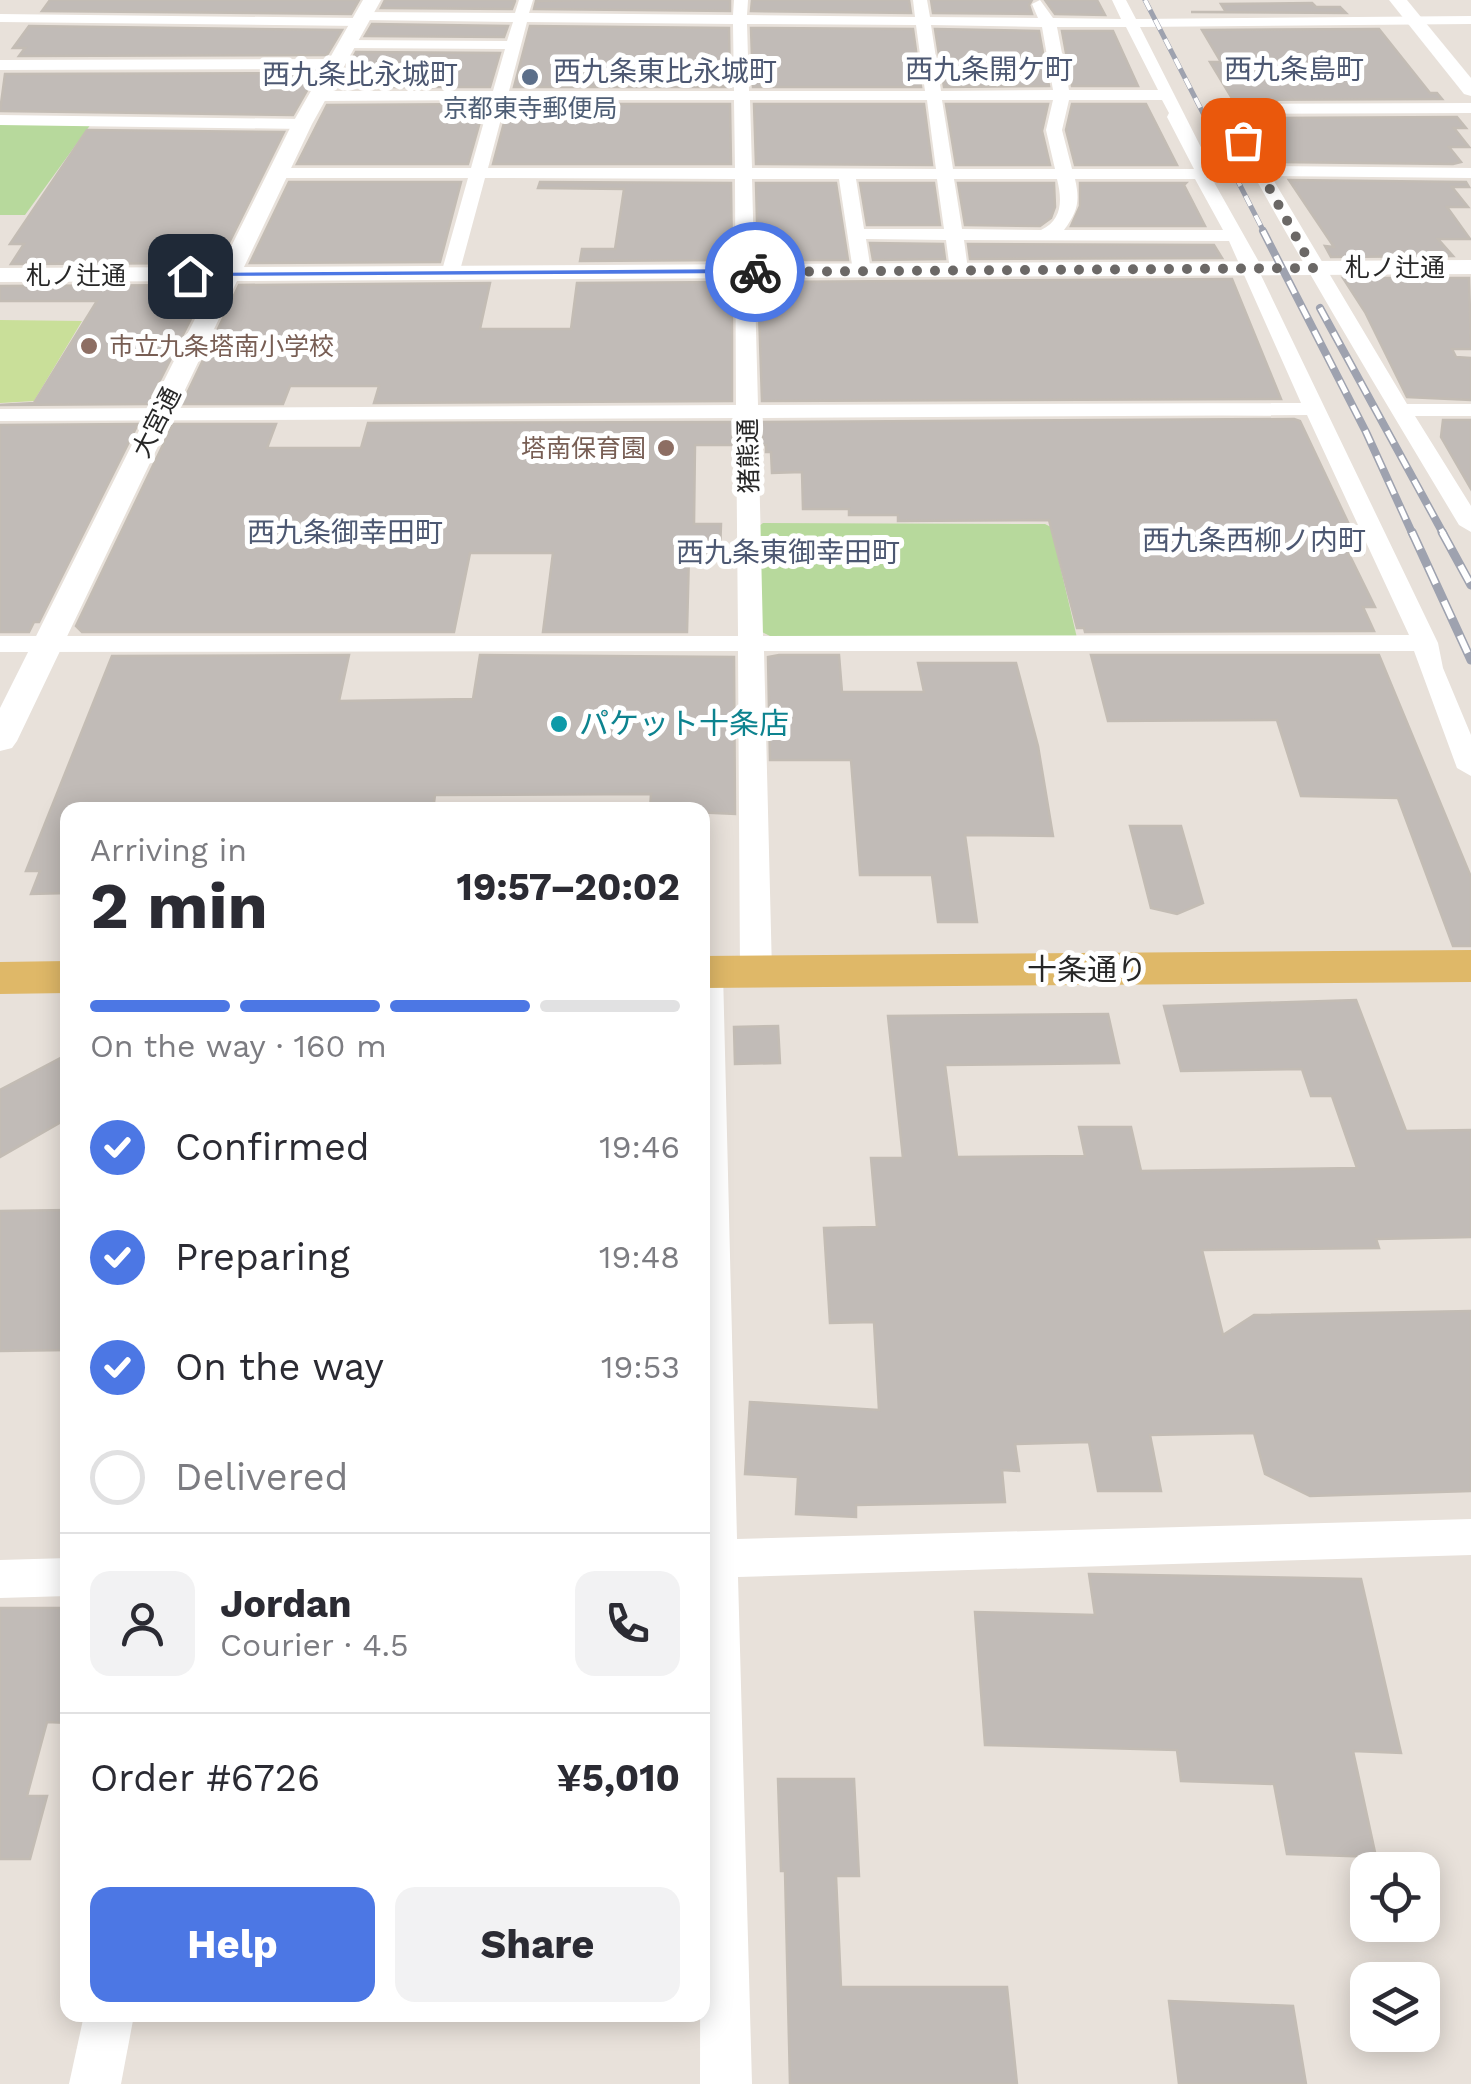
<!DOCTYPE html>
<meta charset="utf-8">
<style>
body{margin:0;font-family:"Work Sans","Noto Sans JP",sans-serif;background:#f2f2f3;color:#2b2b33;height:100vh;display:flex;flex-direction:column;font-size:38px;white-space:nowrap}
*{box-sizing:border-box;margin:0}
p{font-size:32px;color:#7c7c81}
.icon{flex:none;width:55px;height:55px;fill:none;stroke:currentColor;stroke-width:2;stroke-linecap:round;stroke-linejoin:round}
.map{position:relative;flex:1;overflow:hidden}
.panel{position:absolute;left:60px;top:802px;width:650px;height:1220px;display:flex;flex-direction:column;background:#fff;border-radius:20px;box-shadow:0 5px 25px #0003}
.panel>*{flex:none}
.tools{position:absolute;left:1350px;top:1852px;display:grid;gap:20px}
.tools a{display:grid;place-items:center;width:90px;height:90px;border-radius:20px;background:#fff;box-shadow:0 5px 25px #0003;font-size:50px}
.pin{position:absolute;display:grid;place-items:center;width:85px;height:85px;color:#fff;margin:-42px;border-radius:20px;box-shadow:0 5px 15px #0006}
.courier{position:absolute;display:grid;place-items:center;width:100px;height:100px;margin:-50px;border:8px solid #4c77e4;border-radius:50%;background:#fff;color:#222;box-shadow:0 2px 12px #0007}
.overview em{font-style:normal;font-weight:700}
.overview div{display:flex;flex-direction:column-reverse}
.overview{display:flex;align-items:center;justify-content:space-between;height:170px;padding:0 30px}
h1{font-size:65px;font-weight:700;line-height:75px}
.bar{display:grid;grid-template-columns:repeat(4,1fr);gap:15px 10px;align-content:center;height:120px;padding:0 30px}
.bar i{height:12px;border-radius:8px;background:#e1e1e2}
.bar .current{background:#4c77e4}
.bar p{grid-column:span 4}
.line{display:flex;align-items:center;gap:25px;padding:0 30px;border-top:2px solid #e1e1e2}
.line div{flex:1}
.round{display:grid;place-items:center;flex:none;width:105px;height:105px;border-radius:20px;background:#f2f2f3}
ol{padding:0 30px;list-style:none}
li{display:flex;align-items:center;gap:30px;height:110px}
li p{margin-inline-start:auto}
li .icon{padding:10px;border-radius:50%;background:#4c77e4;color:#fff;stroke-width:4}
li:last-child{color:#7c7c81}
li i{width:55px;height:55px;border:5px solid #e1e1e2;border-radius:50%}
.primary-button{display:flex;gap:20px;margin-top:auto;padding:20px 30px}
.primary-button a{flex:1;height:115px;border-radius:20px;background:#4c77e4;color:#fff;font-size:40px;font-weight:700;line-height:115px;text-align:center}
.primary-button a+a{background:#f2f2f3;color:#2b2b33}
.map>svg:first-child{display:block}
</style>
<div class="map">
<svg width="1471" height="2084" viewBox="0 0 1471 2084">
<rect width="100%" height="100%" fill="#e8e1da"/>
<!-- green -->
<g fill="#b7d99c">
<path d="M 0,123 L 91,124 L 25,215 L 0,215 Z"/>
<path d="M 763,523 L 1045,524 L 1051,527 L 1077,638 L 776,639 L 762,632 L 759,526 Z"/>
</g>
<!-- pitch -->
<path fill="#c9df99" d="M 0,320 L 82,321 L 34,401 L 0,403 Z"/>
<!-- building -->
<g fill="#c1bbb7" stroke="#c3bcb4" stroke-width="2.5">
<path d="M 50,0 L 359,0 L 351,14 L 42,11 Z"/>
<path d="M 385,0 L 514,0 L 515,1 L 512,9 L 381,8 Z"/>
<path d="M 577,0 L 730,0 L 730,11 L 534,9 L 536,1 Z"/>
<path d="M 752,0 L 909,0 L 911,13 L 751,11 Z"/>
<path d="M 931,0 L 1032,0 L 1029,5 L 1032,14 L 933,13 Z"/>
<path d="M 1045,0 L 1097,0 L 1105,15 L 1055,14 Z"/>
<path d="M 1312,3 L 1316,7 L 1340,7 L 1346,13 L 1191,12 L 1226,12 L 1221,4 Z"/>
<path d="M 372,24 L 508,26 L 504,37 L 365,36 Z"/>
<path d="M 29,26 L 342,30 L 327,55 L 19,56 L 25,48 L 13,48 Z"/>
<path d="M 530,26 L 729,28 L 730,87 L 514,87 Z"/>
<path d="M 751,28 L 913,29 L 921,87 L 753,87 Z"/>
<path d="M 935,29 L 1039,31 L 1049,86 L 944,87 Z"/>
<path d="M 1379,29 L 1430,93 L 1437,93 L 1442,99 L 1233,100 L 1210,62 L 1221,62 L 1202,30 Z"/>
<path d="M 1062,31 L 1113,31 L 1138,86 L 1072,86 Z"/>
<path d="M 356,52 L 500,53 L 490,87 L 337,87 Z"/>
<path d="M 317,73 L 293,115 L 0,111 L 5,74 Z"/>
<path d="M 485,104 L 468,164 L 297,164 L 327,105 Z"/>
<path d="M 509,104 L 730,104 L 731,164 L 493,164 Z"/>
<path d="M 754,104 L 924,104 L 932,165 L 756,164 Z"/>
<path d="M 946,104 L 1048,104 L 1042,131 L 1050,165 L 956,165 Z"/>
<path d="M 1072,104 L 1146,104 L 1177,165 L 1075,165 L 1066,130 Z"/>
<path d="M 1457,117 L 1466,128 L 1454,128 L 1469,147 L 1449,147 L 1461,162 L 1453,164 L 1277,162 L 1267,155 L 1244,118 Z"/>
<path d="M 87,130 L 284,132 L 219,263 L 11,264 L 24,244 L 10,244 Z"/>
<path d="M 1289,180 L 1466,182 L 1469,187 L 1452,187 L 1468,207 L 1447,207 L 1470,239 L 1438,239 L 1453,256 L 1331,257 L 1325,246 L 1334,247 Z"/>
<path d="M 289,182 L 461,182 L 440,262 L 250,263 Z"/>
<path d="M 540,182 L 731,183 L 732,260 L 580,261 L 582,249 L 615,249 L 624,189 L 538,188 Z"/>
<path d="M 756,183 L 836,183 L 848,260 L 758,260 Z"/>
<path d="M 860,183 L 934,183 L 940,225 L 867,225 Z"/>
<path d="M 958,183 L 1054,183 L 1055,207 L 1051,218 L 1040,226 L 965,225 Z"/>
<path d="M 1080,183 L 1186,183 L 1184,185 L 1205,226 L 1071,226 L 1080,206 Z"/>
<path d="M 870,243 L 943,244 L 945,259 L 873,260 Z"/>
<path d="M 968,244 L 1214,245 L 1222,258 L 970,259 Z"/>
<path d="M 1343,278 L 1469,278 L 1471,349 L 1452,349 L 1456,357 L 1471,358 L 1471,400 L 1407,397 L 1365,312 Z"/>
<path d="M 1232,279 L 1281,399 L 762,401 L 758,282 Z"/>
<path d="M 732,282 L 732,401 L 374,403 L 379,386 L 290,386 L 283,404 L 182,404 L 239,285 L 490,283 L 480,329 L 571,329 L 577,283 Z"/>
<path d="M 208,285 L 148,404 L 0,405 L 34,403 L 97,301 L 0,301 L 0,286 Z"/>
<path d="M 1294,419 L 1300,421 L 1363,554 L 1349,554 L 1375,607 L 1363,607 L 1374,631 L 1085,632 L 1084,628 L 1077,628 L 1049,520 L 898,521 L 898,515 L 849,515 L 849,509 L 803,509 L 802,472 L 772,473 L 771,452 L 766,452 L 766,445 L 762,445 L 762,422 Z"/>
<path d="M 1443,420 L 1471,420 L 1471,489 L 1441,437 Z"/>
<path d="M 732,422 L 732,445 L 695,445 L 694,524 L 721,524 L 720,553 L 689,553 L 687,632 L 543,632 L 553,553 L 470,553 L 454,632 L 82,632 L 76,626 L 173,424 L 276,424 L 267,448 L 361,448 L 368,423 Z"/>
<path d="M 138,424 L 39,622 L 34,622 L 29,632 L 0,632 L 0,425 Z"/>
<path d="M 349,655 L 339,701 L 473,699 L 480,655 L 734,657 L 735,814 L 650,810 L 651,794 L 435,795 L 433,810 L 68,810 L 68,893 L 31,894 L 40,871 L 26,871 L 112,656 Z"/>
<path d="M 779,655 L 839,655 L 842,692 L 924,692 L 918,663 L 1016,663 L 1038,746 L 1053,836 L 965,835 L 977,922 L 938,922 L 932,875 L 860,875 L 851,760 L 770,760 L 768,657 Z"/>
<path d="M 1091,655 L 1379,655 L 1471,877 L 1471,946 L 1453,946 L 1398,798 L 1301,796 L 1277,720 L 1108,721 Z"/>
<path d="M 1130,826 L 1181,826 L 1203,903 L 1177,914 L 1151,908 Z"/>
<path d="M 1356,1000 L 1406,1131 L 1471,1130 L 1471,1237 L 1376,1239 L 1379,1248 L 1202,1250 L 1223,1335 L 1254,1315 L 1471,1311 L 1471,1491 L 1310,1496 L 1265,1474 L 1254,1433 L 1150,1435 L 1161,1491 L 1098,1491 L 1089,1442 L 1015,1444 L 1019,1471 L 1002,1470 L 1005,1502 L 856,1505 L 856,1517 L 796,1514 L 798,1477 L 745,1474 L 750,1402 L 879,1410 L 874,1322 L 830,1323 L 824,1228 L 877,1227 L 871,1158 L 903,1158 L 888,1016 L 1108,1014 L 1119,1063 L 945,1065 L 957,1157 L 1085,1156 L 1079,1127 L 1131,1127 L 1141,1171 L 1357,1168 L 1332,1096 L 1311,1096 L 1302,1069 L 1181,1071 L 1164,1006 Z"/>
<path d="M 778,1026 L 780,1063 L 735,1064 L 734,1027 Z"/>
<path d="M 68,1054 L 68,1118 L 0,1157 L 0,1090 Z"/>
<path d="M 68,1210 L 68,1350 L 0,1351 L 0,1211 Z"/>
<path d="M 1089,1574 L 1361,1579 L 1401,1753 L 1353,1751 L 1376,1857 L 1287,1854 L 1274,1784 L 1181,1781 L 1177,1750 L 985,1745 L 975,1612 L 1095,1615 Z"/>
<path d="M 0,1608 L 68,1608 L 68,1723 L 47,1722 L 27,1796 L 47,1796 L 30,1859 L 0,1859 Z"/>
<path d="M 778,1779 L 854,1779 L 859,1876 L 836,1876 L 841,1987 L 1007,1987 L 1017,2084 L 790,2084 L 785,1871 L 781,1871 Z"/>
<path d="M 1169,2001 L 1293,2006 L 1306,2084 L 1179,2084 Z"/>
</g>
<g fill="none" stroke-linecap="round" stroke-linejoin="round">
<!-- minor -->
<g fill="#fff" fill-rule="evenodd">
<path d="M 519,0 L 533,0 L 529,13 L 733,15 L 734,0 L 748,0 L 747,15 L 915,17 L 913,0 L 927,0 L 930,17 L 1038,18 L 1032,4 L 1040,0 L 1053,18 L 1121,19 L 1112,0 L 1126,0 L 1136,19 L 1471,16 L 1471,24 L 1140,27 L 1213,171 L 1210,175 L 1259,262 L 1258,269 L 1438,643 L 1443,668 L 1471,735 L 1471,776 L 1457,768 L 1414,651 L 764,651 L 772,972 L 767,979 L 756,982 L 745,979 L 740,972 L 738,651 L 0,652 L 0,636 L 738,636 L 736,418 L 0,421 L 0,409 L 736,405 L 735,179 L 485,178 L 459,274 L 450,280 L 441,274 L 468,178 L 281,178 L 272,173 L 281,168 L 471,168 L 490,100 L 317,101 L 309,96 L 317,91 L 493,91 L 505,49 L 347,48 L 340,44 L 347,40 L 507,41 L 513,22 L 365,20 L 359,26 L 0,22 L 0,14 L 356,18 L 362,12 L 515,13 ZM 527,22 L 733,24 L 734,91 L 509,91 ZM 747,24 L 916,25 L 925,91 L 749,91 ZM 931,25 L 1042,27 L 1053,90 L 941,91 ZM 1057,27 L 1126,27 L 1158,90 L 1069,90 ZM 506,100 L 734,100 L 735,168 L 488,168 ZM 750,100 L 927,100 L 936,169 L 752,168 ZM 942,100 L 1053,100 L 1046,130 L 1055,169 L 953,169 ZM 1069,100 L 1162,100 L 1169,113 L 1167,117 L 1194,169 L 1072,169 L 1062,130 ZM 752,179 L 839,179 L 853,271 L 862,277 L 871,271 L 866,239 L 946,240 L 950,270 L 959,276 L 968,270 L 964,240 L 1229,241 L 1301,403 L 758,405 ZM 856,179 L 937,179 L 944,229 L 864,229 ZM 954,179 L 1057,179 C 1062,199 1063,220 1041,230 L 962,229 ZM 1075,179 L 1195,179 L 1223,230 L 1064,230 C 1078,211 1080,201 1075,179 ZM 1307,415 L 1409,635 L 763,636 L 758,418 Z"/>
<path d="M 0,60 L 335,59 L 343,64 L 335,69 L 0,70 Z"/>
<path d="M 1471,103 L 1471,113 L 1236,114 L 1265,166 L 1471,168 L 1471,178 L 1271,176 L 1407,404 L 1471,404 L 1471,416 L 1415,416 L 1471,506 L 1471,532 L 1459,525 C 1376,387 1294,250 1217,109 L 1225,104 Z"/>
<path d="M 0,115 L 302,119 L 310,124 L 302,129 L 0,125 Z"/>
<path d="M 707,962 L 718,965 L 723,972 L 737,1539 L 1471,1519 L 1471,1555 L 738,1577 L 752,2084 L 700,2084 L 702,963 Z"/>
<path d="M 68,1558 L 68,1596 L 0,1598 L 0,1560 Z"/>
<path d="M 84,2015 L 134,2015 L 121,2084 L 69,2084 Z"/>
</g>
<!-- tertiary -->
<g fill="#fff" fill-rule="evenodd">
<path d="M 363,0 L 381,0 L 312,124 L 244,267 L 1471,260 L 1471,274 L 237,281 L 17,741 L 12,748 L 0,751 L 0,708 L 214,281 L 0,282 L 0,268 L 221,267 L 292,124 Z"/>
<path d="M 1389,0 L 1407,0 L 1471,78 L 1471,96 L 1464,94 Z"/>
</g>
<!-- primary -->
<g fill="#dfb868" fill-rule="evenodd">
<path d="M 1471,950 L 1471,982 L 702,988 L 702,956 Z"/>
<path d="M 68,961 L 68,993 L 0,994 L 0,962 Z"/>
</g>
<!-- rail-far2 casing -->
<g stroke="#9ea2af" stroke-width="5">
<path id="rail-far2" d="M 1145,0 L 1265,234"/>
</g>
<!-- rail-far1 casing -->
<g stroke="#9ea2af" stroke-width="8">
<g id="rail-far1">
<path d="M 1263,231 L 1366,432 L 1413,535"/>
<path d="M 1320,308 L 1444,535"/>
</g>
</g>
<!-- rail casing -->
<g stroke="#9ea2af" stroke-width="9">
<g id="rail">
<path d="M 1412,532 L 1471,660"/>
<path d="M 1442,532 L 1471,585"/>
</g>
</g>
<!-- rail-far2 -->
<use href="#rail-far2" stroke="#fff" stroke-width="4" stroke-dasharray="11" stroke-linecap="butt"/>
<!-- rail-far1 -->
<use href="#rail-far1" stroke="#fff" stroke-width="5" stroke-dasharray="14" stroke-linecap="butt"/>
<!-- rail -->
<use href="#rail" stroke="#fff" stroke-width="6" stroke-dasharray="19" stroke-linecap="butt"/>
</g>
<!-- route -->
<path fill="#4c77e4" d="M 755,269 L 758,273 L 186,276 L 190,273 Z"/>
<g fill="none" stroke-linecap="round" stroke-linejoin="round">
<!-- done -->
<path stroke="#6b6866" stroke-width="10" stroke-dasharray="0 18" d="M 755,272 L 1313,268 L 1243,140"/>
</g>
<!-- markers -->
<circle fill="#5c6f8a" stroke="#fff" stroke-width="4" cx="530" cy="77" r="10"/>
<g fill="#8d6e63" stroke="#fff" stroke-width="4">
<circle cx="89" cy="346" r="10"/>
<circle cx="666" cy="448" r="10"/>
</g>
<circle fill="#0f9aa8" stroke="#fff" stroke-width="4" cx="559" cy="724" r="10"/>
<g text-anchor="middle" stroke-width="10" stroke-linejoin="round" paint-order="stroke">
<!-- far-service labels -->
<g font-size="25" fill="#4e5e75" stroke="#fff">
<text x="530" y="117">京都東寺郵便局</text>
</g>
<!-- far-street labels -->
<g font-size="25" fill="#272727" stroke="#fff">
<text x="1395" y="276">札ノ辻通</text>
<text x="76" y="284">札ノ辻通</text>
<text transform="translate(156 422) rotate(-63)" y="9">大宮通</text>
<text transform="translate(748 456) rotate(-91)" y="9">猪熊通</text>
</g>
<!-- far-education labels -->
<g font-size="25" fill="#785e54" stroke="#fff" text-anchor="start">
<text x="109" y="355">市立九条塔南小学校</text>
<text x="646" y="457" text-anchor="end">塔南保育園</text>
</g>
<!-- far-neighbourhood labels -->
<g font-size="28" fill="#4d5872" stroke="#fff">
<text x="989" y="79">西九条開ケ町</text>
<text x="1294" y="79">西九条島町</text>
<text x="665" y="81">西九条東比永城町</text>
<text x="360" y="84">西九条比永城町</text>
<text x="345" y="542">西九条御幸田町</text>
<text x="1254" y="550">西九条西柳ノ内町</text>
<text x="788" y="562">西九条東御幸田町</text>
</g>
<!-- culture labels -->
<g font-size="30" fill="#0d838f" stroke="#fff" text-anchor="start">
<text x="579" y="734">パケット十条店</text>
</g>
<!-- street labels -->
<g font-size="30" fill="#272727" stroke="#fff">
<text x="1087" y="980">十条通り</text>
</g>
</g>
</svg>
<div class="tools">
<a><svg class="icon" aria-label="locate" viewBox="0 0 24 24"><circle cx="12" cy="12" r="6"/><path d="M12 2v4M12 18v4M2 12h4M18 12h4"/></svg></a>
<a><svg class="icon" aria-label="layers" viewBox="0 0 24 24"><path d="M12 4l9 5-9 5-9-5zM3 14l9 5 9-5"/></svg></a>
</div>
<div class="pin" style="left:1243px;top:140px;background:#ea580c"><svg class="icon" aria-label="bag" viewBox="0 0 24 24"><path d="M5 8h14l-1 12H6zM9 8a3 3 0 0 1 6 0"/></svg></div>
<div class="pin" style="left:190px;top:276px;background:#1f2937"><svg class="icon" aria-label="home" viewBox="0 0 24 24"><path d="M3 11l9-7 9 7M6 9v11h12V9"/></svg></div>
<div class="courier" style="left:755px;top:272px"><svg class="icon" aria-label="bike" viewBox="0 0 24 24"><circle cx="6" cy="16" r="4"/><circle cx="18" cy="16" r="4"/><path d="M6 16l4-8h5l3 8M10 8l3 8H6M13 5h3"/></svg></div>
<section class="panel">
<div class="overview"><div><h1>2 min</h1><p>Arriving in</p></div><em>19:57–20:02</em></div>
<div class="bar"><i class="current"></i><i class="current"></i><i class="current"></i><i></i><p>On the way · 160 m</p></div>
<ol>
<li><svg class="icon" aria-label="check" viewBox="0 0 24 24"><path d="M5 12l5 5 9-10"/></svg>Confirmed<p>19:46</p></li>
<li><svg class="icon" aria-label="check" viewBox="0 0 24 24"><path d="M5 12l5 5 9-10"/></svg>Preparing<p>19:48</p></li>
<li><svg class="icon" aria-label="check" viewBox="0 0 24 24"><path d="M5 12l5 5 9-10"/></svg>On the way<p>19:53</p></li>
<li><i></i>Delivered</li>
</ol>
<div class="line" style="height:180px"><a class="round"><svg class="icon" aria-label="person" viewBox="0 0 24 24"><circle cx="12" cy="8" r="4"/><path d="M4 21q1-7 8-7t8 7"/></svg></a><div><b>Jordan</b><p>Courier · 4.5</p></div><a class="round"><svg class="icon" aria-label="phone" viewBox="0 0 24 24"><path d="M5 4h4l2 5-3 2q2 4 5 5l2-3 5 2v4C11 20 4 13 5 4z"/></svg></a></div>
<div class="line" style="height:130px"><div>Order #6726</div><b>¥5,010</b></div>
<div class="primary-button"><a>Help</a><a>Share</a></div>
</section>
</div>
